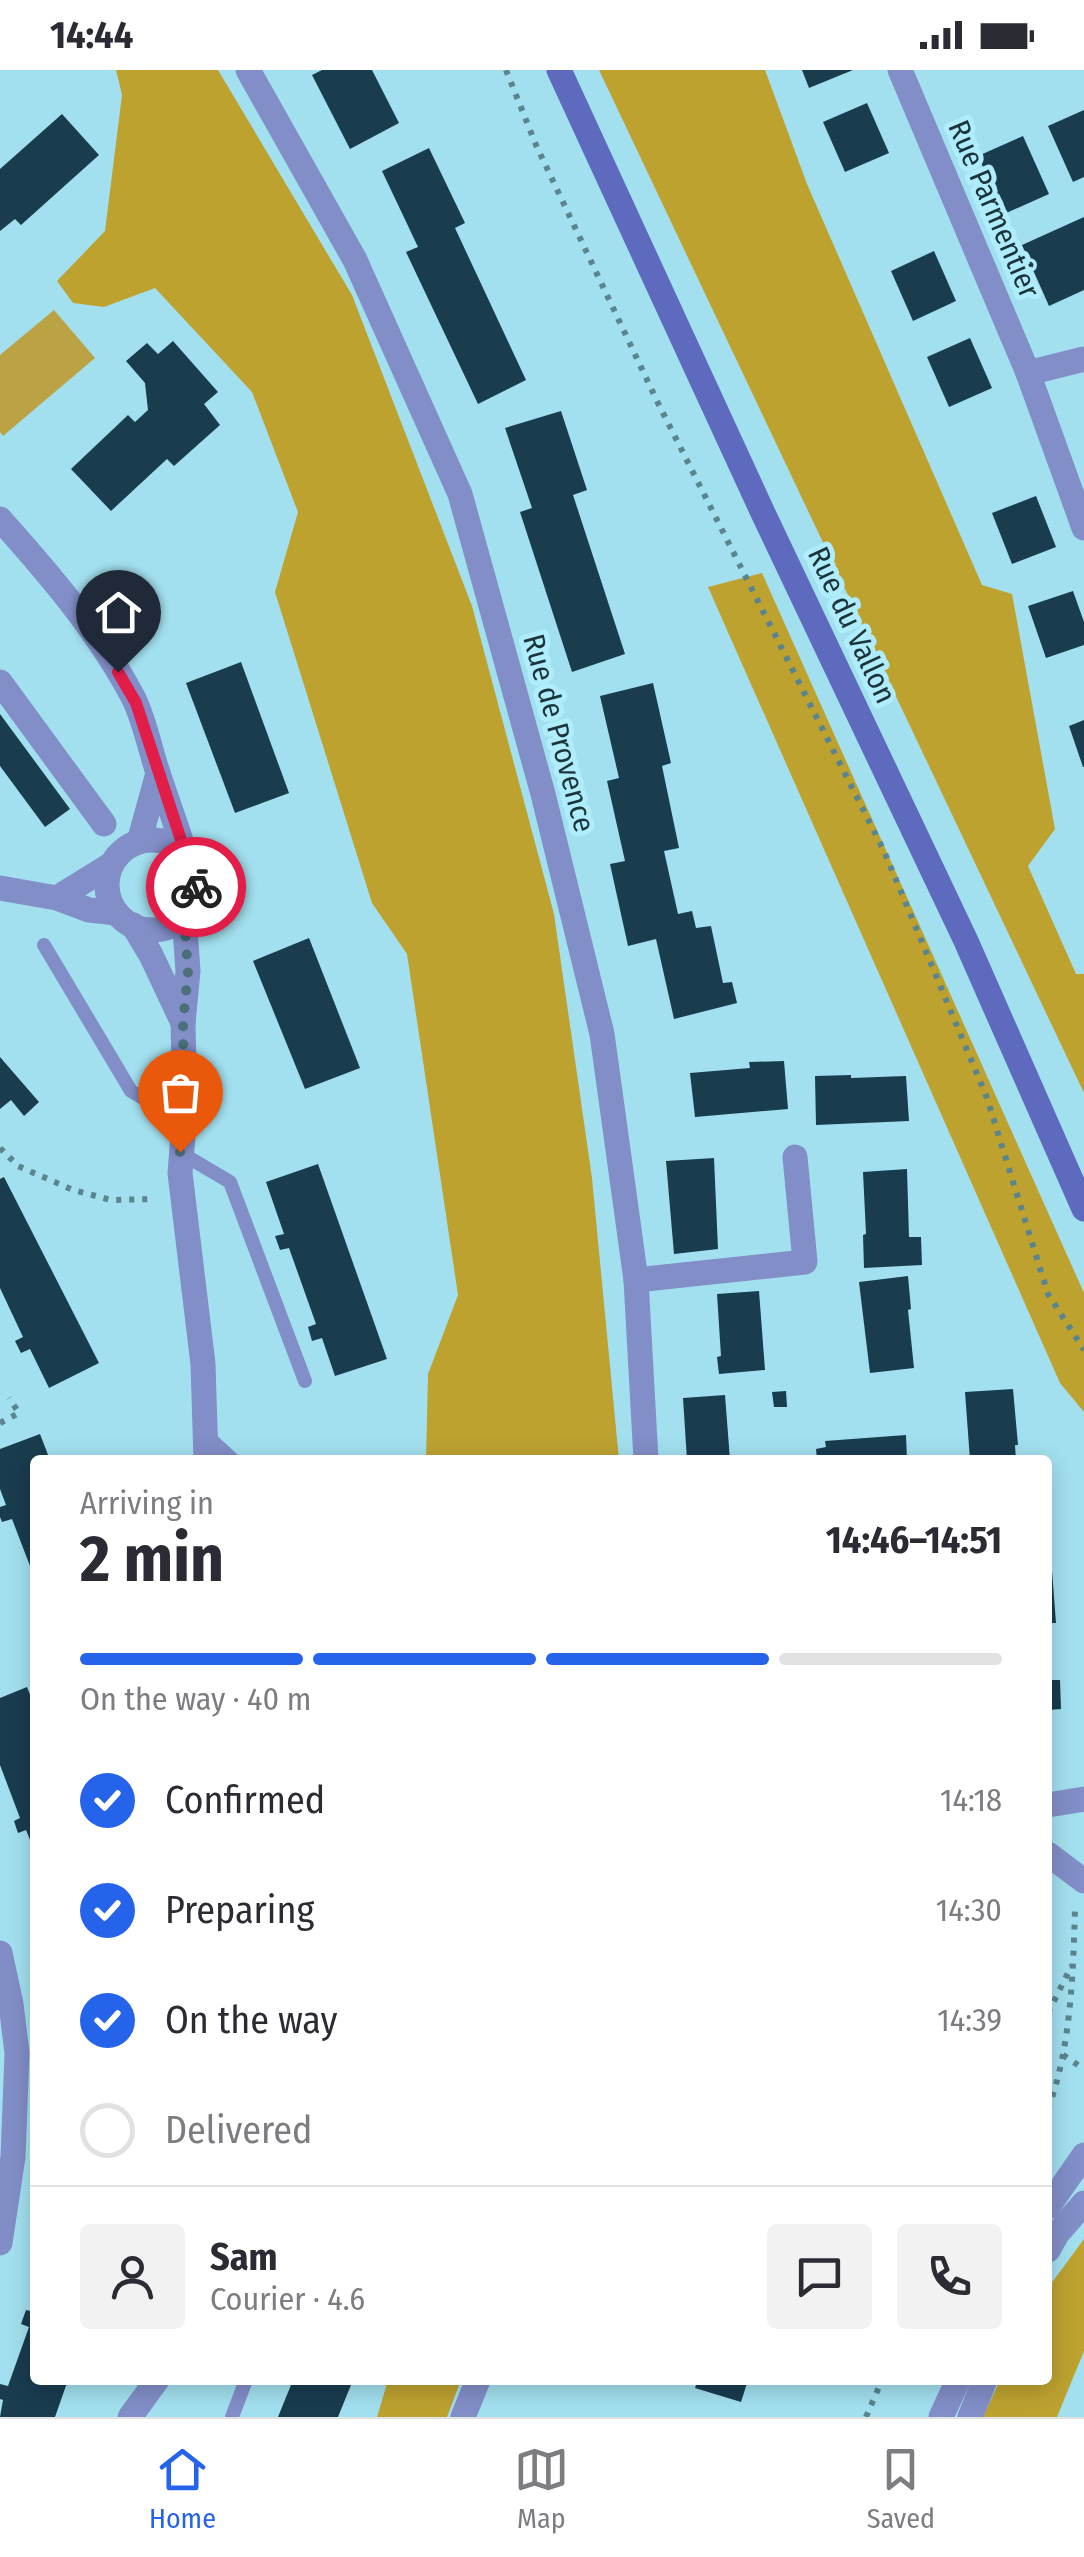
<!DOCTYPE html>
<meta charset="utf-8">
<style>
body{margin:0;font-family:"Fira Sans Condensed",sans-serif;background:#f2f2f3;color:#2b2b33;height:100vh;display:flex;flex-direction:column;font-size:38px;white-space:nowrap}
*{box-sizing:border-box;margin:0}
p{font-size:32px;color:#7c7c81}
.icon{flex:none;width:55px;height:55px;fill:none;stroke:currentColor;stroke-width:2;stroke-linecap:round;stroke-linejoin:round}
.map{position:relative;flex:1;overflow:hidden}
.details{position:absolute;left:30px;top:1385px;width:1022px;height:930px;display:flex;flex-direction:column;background:#fff;border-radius:10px;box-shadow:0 5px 25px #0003}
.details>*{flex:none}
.pin{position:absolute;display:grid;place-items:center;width:85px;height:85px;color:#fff;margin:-102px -42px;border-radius:50% 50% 50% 0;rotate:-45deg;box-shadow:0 0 10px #0007}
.pin .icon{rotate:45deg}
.courier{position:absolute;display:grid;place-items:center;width:100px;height:100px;margin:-50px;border:8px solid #e11d48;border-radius:50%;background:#fff;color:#222;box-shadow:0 2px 12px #0007}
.headline em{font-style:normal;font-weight:700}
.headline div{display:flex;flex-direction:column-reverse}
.headline{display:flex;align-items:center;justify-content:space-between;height:170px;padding:0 50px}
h1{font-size:65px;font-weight:700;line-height:75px}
.bar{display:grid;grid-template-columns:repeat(4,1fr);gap:15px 10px;align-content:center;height:120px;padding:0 50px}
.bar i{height:12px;border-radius:8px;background:#e1e1e2}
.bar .active{background:#2563eb}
.bar p{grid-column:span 4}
.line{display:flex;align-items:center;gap:25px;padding:0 50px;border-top:2px solid #e1e1e2}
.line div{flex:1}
.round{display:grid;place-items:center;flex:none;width:105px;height:105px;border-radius:10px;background:#f2f2f3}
ol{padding:0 50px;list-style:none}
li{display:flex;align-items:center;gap:30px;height:110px}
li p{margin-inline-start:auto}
li .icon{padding:10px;border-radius:50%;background:#2563eb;color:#fff;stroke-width:4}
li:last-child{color:#7c7c81}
li i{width:55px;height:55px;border:5px solid #e1e1e2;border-radius:50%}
.status{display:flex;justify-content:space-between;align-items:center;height:70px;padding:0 50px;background:#fff;direction:ltr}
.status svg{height:28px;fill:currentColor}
.menu{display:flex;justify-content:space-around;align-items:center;height:140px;border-top:2px solid #e1e1e2;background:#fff;font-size:28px;color:#7c7c81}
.menu a{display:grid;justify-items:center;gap:5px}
.menu .active{color:#2563eb}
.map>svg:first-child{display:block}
</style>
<div class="status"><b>14:44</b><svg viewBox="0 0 49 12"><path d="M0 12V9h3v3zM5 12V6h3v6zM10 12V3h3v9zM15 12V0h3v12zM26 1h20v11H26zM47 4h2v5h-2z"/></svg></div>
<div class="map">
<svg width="1084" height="2347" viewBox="0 0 1084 2347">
<rect width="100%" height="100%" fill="#a3e0ef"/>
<!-- green -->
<path fill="#bba345" d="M 54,240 L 95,288 L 3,366 L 0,362 L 0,285 Z"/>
<!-- forest -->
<g fill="#bda230">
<path d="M 116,0 L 218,0 L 352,225 L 472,536 L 554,844 L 592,1108 L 619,1390 L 426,1390 L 428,1304 L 458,1225 L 407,884 L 372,833 L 275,522 L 298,442 L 252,322 L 155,218 L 104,237 L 73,233 L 57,211 L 105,161 L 122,25 Z"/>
<path d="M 599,0 L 765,0 L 807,114 L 982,515 L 1012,524 L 1055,759 L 1028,796 L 1076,904 L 1084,904 L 1084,1023 Z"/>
<path d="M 762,503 L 1084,1223 L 1084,1342 L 1060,1313 L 708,517 Z"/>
<path d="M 1084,2169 L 1084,2281 L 1057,2347 L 983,2347 L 1000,2310 L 1048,2310 L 1048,2218 Z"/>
<path d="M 388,2310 L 461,2310 L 447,2347 L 377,2347 Z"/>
</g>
<!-- building -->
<g fill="#193c4f">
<path d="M 322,0 L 372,0 L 399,53 L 350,79 L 312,5 Z"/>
<path d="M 802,0 L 853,0 L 809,18 Z"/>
<path d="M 867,33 L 889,83 L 845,102 L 823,52 Z"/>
<path d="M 1084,40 L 1084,107 L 1073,112 L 1048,56 Z"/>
<path d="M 62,44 L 99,85 L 21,155 L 15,149 L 0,161 L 0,99 Z"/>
<path d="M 1023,66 L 1049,124 L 1004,144 L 978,86 Z"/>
<path d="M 429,78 L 465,153 L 455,158 L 526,310 L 478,334 L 406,182 L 418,177 L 382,101 Z"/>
<path d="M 1084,147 L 1084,220 L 1049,236 L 1022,175 Z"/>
<path d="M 934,181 L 956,231 L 913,251 L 891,201 Z"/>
<path d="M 970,268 L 992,318 L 949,337 L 927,287 Z"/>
<path d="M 173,271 L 218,322 L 204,334 L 220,355 L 174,396 L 167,389 L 111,441 L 71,399 L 128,345 L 135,352 L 148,340 L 145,313 L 126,291 L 147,273 L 158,284 Z"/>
<path d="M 561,341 L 587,420 L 573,425 L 625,584 L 572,602 L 520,442 L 532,438 L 505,358 Z"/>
<path d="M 1036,426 L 1056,477 L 1012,494 L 992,443 Z"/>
<path d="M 1073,521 L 1084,552 L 1084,575 L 1046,588 L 1028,536 Z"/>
<path d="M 241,592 L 289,723 L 235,743 L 186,613 Z"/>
<path d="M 653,613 L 671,693 L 662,696 L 679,778 L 664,781 L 678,844 L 692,841 L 696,858 L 711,856 L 723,913 L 732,912 L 737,933 L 674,949 L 656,869 L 628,876 L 610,794 L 625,791 L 607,711 L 619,708 L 600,626 Z"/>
<path d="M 0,644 L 70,739 L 45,757 L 0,696 Z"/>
<path d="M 1084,650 L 1084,697 L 1083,697 L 1069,656 Z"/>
<path d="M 309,868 L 360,998 L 305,1019 L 253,891 Z"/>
<path d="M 0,987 L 39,1032 L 24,1046 L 11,1030 L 0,1039 Z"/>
<path d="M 784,991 L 788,1039 L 695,1047 L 690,1003 L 750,998 L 749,992 Z"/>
<path d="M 851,1005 L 851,1008 L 906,1006 L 909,1051 L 816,1055 L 815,1006 Z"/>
<path d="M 714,1088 L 718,1179 L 674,1184 L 666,1091 Z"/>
<path d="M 318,1094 L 387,1289 L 335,1306 L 322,1268 L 312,1271 L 308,1257 L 316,1254 L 289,1178 L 280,1180 L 275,1166 L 284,1164 L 266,1112 Z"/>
<path d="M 907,1099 L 909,1167 L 921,1167 L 922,1195 L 864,1198 L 863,1165 L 866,1164 L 863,1102 Z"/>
<path d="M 4,1107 L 99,1293 L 49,1318 L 30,1279 L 21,1283 L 15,1271 L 23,1267 L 0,1218 L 0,1109 Z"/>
<path d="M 908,1206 L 911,1239 L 908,1240 L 914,1298 L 870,1303 L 859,1212 Z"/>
<path d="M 759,1221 L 765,1300 L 719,1304 L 717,1287 L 721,1286 L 717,1224 Z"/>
<path d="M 1013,1319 L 1018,1375 L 1015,1375 L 1016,1390 L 970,1390 L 965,1322 Z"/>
<path d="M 786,1321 L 787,1337 L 774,1337 L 772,1322 Z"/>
<path d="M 725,1325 L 730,1390 L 687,1390 L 683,1328 Z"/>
<path d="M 40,1364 L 50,1390 L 35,1390 L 35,1509 L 12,1449 L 2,1452 L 0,1447 L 0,1437 L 6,1435 L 0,1419 L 0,1379 Z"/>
<path d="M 906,1365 L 907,1390 L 817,1390 L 816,1379 L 826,1377 L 825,1371 Z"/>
<path d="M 1050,1475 L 1056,1553 L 1048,1553 L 1048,1476 Z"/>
<path d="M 1048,1610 L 1060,1610 L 1061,1639 L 1048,1640 Z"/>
<path d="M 27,1617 L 35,1637 L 35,1782 L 26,1760 L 18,1763 L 14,1751 L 20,1748 L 0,1695 L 0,1628 Z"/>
<path d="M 26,2240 L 35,2242 L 35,2310 L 68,2310 L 55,2347 L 0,2347 L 3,2330 L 0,2329 L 0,2314 L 8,2316 L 29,2257 L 21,2254 Z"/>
<path d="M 293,2310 L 353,2310 L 338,2347 L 278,2347 Z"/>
<path d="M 698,2310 L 748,2310 L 741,2332 L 695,2318 Z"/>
</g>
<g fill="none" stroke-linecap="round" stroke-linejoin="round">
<!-- path -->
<g stroke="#5a848e" stroke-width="6" stroke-dasharray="5 8" stroke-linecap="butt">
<path d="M 506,0 L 536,75 L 657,331 L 884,781 L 987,1028 L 1048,1224 L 1084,1280"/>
<path d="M 0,1078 L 18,1096 L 73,1120 L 111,1130 L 155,1129"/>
<path d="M 0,1353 L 19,1343 L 9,1328"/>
<path d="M 1048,1943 L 1072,1895"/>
<path d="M 1063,1985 L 1084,1999"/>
<path d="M 1048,2039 C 1071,1977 1073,1905 1075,1839"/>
<path d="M 866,2347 L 882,2310"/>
</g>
<!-- lane -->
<g stroke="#828ec7" stroke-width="14">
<path d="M 44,875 L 131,1021 L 150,1032 L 185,1040"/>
<path d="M 181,1083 L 230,1112 L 305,1311"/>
<path d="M 208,1367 L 233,1390"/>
<path d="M 232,2347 L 246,2310"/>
</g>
<!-- street -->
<g stroke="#828ec7" stroke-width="25">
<path d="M 248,0 L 355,190 L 460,424 L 543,724 L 602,964 L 636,1210 L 646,1390"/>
<path d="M 900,0 L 1028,303 L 1084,458"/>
<path d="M 1028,303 L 1084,289"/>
<path d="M 0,449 C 50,505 99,562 134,629 C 145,652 150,679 158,703"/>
<path d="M 0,612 L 104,754"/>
<circle cx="152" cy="815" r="45"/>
<path d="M 139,772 L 158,703 L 186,785"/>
<path d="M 112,794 L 57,828 L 89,840 L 117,843"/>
<path d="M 0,818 L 57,828"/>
<path d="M 133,855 L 151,885 L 183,953 L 188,901 L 184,846"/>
<path d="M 183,953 L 185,1040 L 180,1103 L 203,1294 L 206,1390"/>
<path d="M 636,1210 L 805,1192 L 795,1087"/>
<path d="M 1048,1735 L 1084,1729"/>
<path d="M 1048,1784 L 1084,1811"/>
<path d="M 0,1883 L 11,1934 L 17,1983 L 13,2087 L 0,2173"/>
<path d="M 1048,2137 L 1084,2085"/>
<path d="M 1048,2180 L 1057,2164 L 1084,2133"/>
<path d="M 130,2347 L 157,2310"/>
<path d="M 463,2347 L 478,2310"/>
<path d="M 941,2347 L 958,2310"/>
<path d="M 970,2347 L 985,2310"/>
</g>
<!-- secondary -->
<path stroke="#5d6abd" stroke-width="25" d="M 559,0 L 763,443 L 966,871 L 1084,1139"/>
</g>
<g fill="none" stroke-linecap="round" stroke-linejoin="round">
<!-- done -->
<path stroke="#4b7079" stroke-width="10" stroke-dasharray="0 18" d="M 180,1082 L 184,1040 L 183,953 L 188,902 L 184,846 L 192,836 L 196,817"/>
<!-- route -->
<path stroke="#e11d48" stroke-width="12" d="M 118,602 L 136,633 L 186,785 L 193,797 L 196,817"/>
</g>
<g text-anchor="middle" stroke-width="10" stroke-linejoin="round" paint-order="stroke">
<!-- street labels -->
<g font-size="30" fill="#1b343a" stroke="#b0edfc">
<text transform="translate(994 139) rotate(67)" y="10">Rue Parmentier</text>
<text transform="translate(852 555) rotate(65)" y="10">Rue du Vallon</text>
<text transform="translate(559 663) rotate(75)" y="10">Rue de Provence</text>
</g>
</g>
</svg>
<div class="pin" style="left:180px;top:1082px;background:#ea580c"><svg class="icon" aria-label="bag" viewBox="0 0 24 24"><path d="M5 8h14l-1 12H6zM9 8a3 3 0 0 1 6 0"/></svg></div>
<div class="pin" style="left:118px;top:602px;background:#1f2937"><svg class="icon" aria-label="home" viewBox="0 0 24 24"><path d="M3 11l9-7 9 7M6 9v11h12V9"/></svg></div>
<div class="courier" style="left:196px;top:817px"><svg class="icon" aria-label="bike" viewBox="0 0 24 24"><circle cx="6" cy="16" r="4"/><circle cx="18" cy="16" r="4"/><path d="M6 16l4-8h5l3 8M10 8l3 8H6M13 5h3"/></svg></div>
<section class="details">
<div class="headline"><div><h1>2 min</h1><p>Arriving in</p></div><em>14:46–14:51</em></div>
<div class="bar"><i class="active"></i><i class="active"></i><i class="active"></i><i></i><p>On the way · 40 m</p></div>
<ol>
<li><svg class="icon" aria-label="check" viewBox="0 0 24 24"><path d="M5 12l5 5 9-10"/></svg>Confirmed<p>14:18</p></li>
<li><svg class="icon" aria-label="check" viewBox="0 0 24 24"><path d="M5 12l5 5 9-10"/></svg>Preparing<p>14:30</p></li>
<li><svg class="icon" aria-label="check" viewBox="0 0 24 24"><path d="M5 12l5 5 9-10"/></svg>On the way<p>14:39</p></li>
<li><i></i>Delivered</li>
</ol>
<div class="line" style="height:180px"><a class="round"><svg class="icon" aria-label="person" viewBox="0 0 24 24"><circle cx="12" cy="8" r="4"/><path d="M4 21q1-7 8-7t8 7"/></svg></a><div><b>Sam</b><p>Courier · 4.6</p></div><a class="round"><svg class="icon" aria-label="chat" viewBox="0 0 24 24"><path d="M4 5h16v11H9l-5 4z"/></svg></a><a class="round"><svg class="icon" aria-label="phone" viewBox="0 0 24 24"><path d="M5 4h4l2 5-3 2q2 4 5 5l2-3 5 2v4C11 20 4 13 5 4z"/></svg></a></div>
</section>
</div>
<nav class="menu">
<a class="active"><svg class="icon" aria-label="home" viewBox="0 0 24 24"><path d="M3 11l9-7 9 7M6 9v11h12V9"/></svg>Home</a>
<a><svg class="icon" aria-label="map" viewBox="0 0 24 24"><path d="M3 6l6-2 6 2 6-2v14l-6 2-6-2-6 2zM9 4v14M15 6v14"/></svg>Map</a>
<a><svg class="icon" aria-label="saved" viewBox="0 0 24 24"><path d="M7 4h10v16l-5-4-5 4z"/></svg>Saved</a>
</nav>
